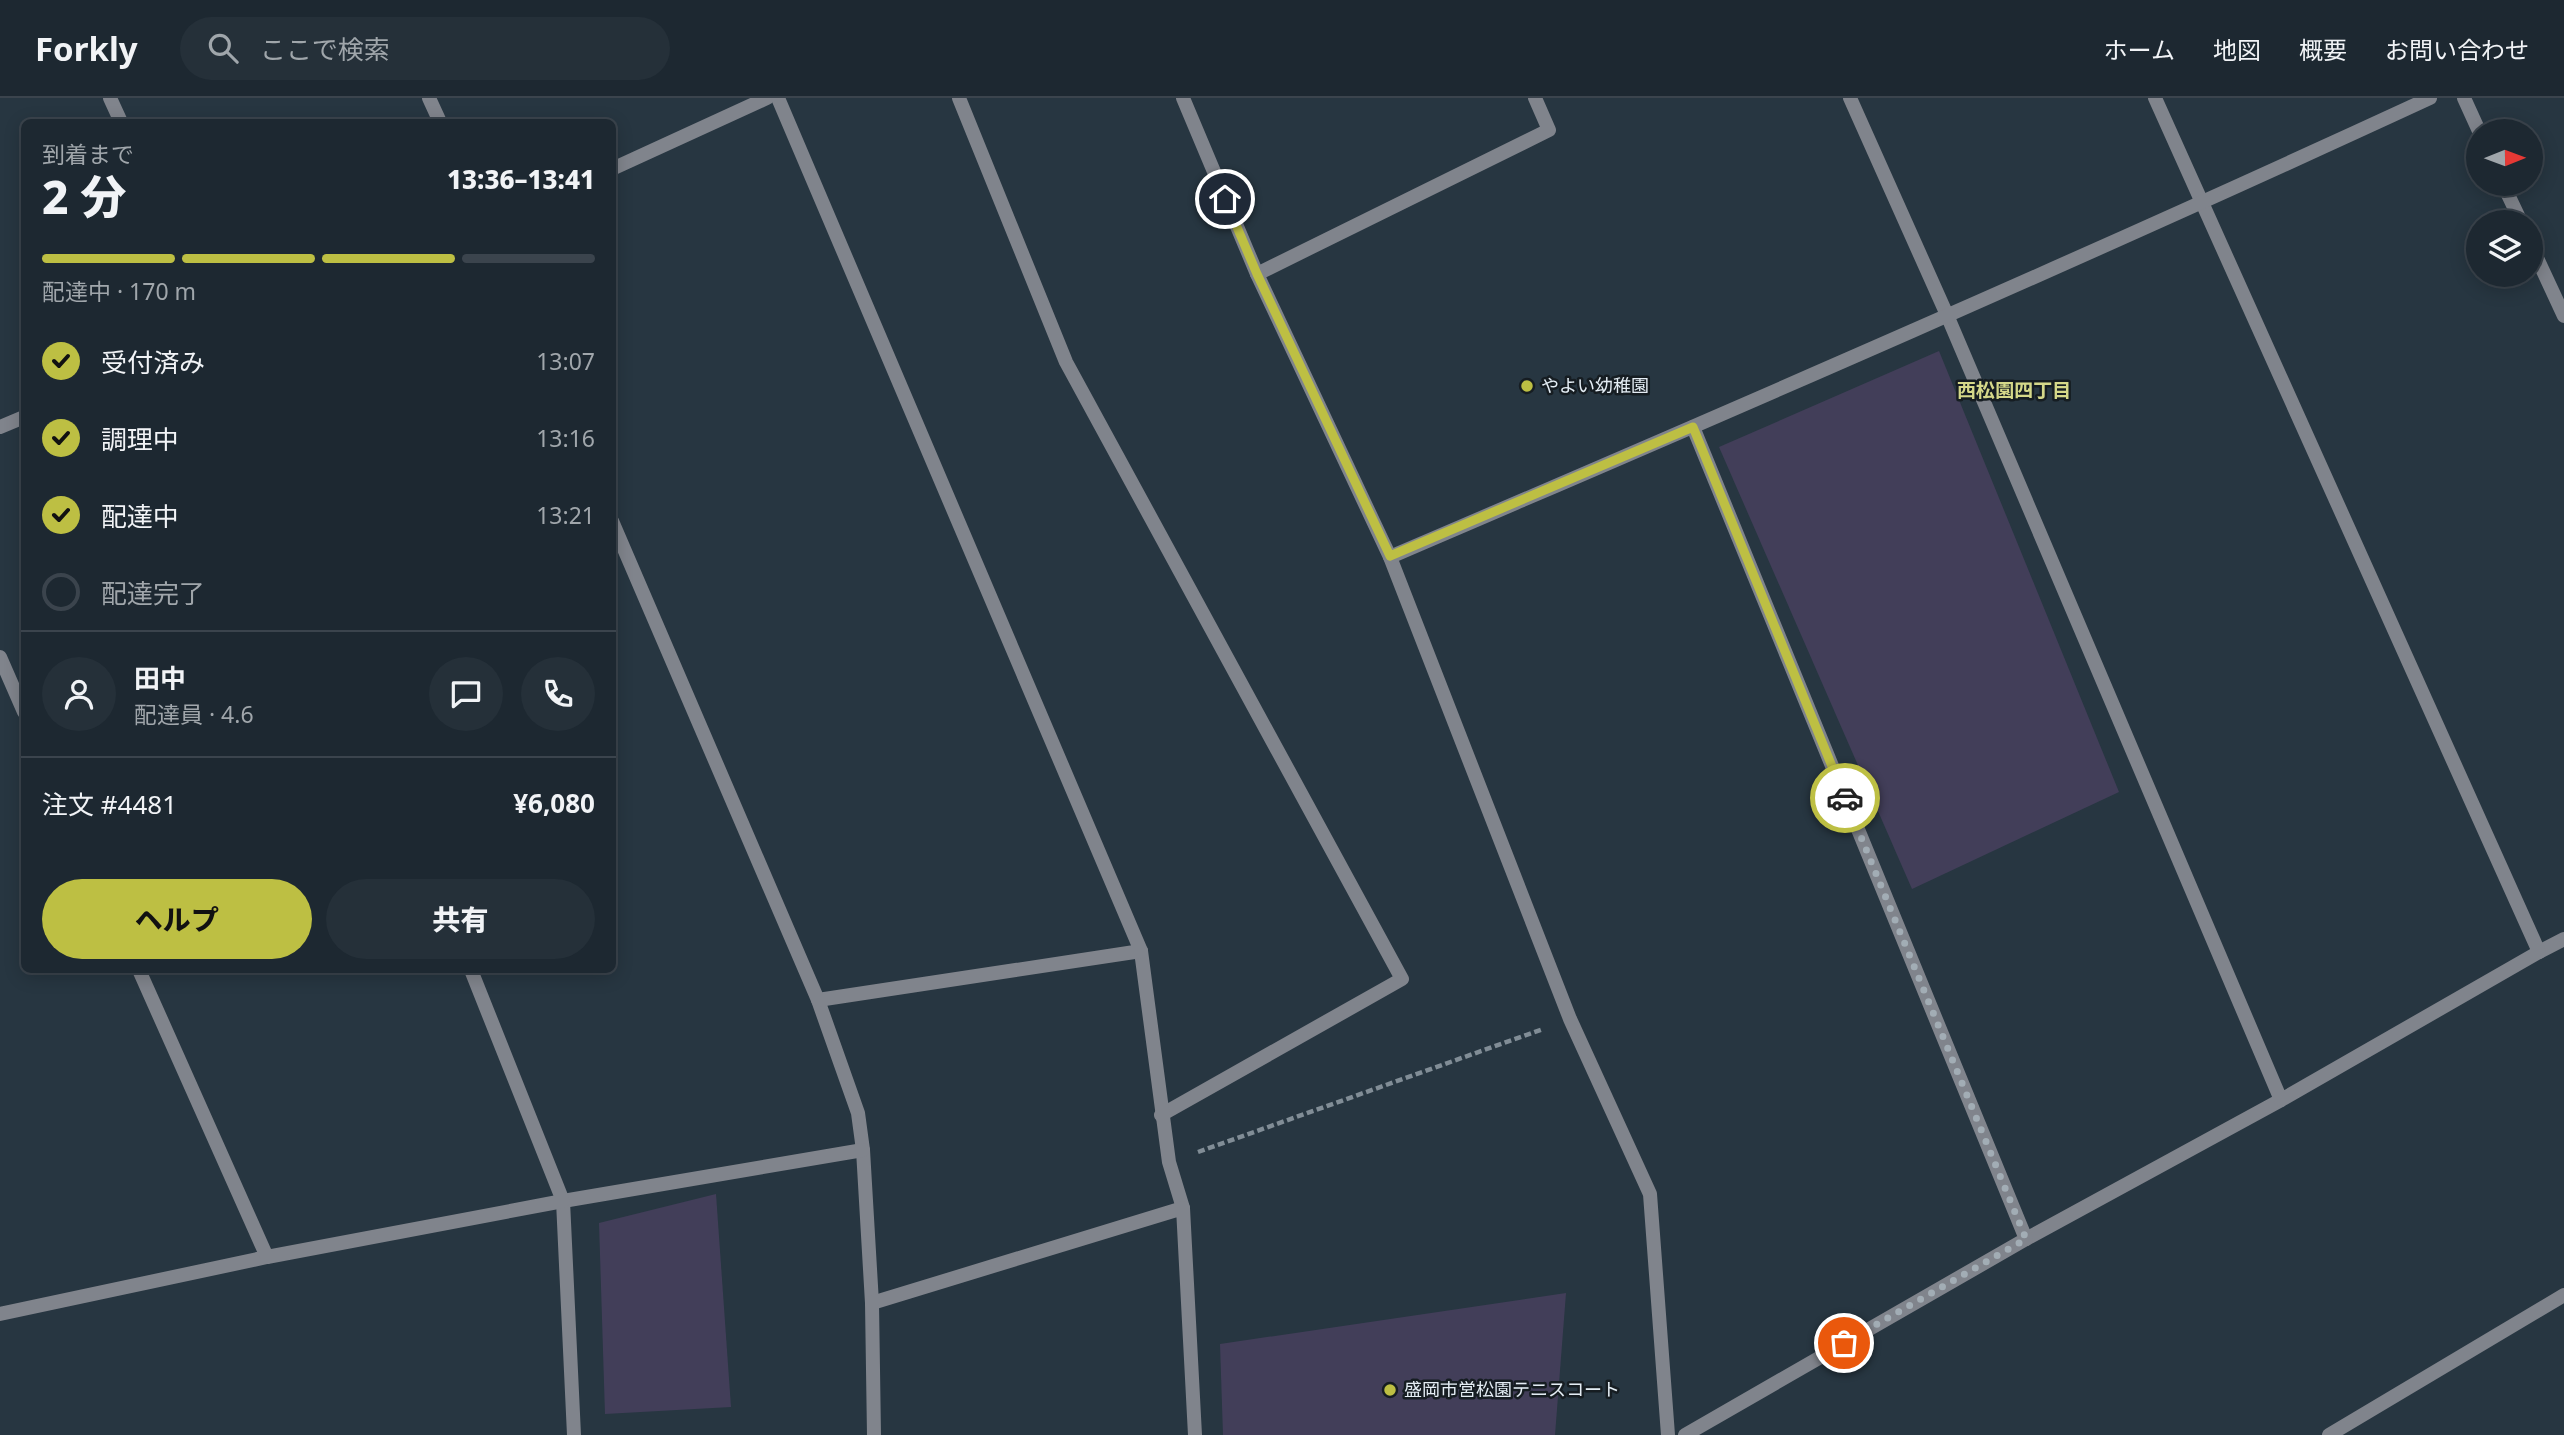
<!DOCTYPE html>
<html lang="ja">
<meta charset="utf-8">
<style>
body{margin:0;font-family:"Noto Sans","Noto Sans JP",sans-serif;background:#253039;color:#f1f3f6;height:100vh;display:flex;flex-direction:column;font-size:26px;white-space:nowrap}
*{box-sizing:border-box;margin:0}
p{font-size:23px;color:#a0a6ab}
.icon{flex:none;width:38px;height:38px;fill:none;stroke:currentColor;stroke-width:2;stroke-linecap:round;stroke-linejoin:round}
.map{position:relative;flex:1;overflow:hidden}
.drawer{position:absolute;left:21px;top:21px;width:595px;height:854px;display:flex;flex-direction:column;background:#1d2831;border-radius:10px;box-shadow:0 4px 18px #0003,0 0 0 2px #3b444d}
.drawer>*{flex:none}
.needle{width:46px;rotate:89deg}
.controls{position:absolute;left:2466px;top:21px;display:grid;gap:14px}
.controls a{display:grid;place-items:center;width:77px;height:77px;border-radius:50%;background:#1d2831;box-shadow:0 4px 18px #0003,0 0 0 2px #3b444d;font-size:35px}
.pin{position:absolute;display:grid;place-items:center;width:60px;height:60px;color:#fff;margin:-30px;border:4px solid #fff;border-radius:50%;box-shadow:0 2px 7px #0007}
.courier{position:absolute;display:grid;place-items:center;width:70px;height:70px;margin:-35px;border:5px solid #bdbf43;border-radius:50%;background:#fff;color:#222;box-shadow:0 2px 9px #0007}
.headline em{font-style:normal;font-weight:800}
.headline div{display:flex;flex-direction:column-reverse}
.headline{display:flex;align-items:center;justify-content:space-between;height:119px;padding:0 21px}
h1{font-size:46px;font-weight:800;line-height:52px}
.bar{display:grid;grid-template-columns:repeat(4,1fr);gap:10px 7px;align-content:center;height:84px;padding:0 21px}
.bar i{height:9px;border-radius:5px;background:#3b444d}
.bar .on{background:#bdbf43}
.bar p{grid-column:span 4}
.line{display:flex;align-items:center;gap:18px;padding:0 21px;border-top:2px solid #3b444d}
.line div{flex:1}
.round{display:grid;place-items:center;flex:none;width:74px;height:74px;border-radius:37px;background:#253039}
ol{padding:0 21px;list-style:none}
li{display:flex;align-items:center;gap:21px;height:77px}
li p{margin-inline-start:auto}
li .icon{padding:7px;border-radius:50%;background:#bdbf43;color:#111;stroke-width:4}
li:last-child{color:#a0a6ab}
li i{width:38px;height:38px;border:4px solid #3b444d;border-radius:50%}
.action{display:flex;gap:14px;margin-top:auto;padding:14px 21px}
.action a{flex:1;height:80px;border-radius:42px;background:#bdbf43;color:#111;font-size:28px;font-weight:800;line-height:80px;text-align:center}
.action a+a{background:#253039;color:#f1f3f6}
header{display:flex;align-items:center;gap:42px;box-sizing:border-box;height:98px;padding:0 35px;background:#1d2831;border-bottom:2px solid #3b444d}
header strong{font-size:33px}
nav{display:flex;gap:38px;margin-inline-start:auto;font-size:24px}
.search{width:490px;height:63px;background:#253039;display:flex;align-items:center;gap:18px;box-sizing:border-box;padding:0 24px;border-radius:38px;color:#a0a6ab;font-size:26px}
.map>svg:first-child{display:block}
</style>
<header>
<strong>Forkly</strong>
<div class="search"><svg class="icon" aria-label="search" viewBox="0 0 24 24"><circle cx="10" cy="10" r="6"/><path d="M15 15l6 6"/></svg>ここで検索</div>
<nav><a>ホーム</a><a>地図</a><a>概要</a><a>お問い合わせ</a></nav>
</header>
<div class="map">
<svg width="2564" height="1337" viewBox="0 0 2564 1337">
<rect width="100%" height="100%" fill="#273641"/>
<!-- green -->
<g fill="#423e59">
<path d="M 1939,253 L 2119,694 L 1912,791 L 1719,349 Z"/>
<path d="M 716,1096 L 731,1309 L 605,1316 L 599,1125 Z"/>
<path d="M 1566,1195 L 1555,1337 L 1223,1337 L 1220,1246 Z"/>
</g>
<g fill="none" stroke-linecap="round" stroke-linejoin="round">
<!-- path -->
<path stroke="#818d96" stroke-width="4.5" stroke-dasharray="7 3.5" stroke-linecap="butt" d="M 1198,1054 L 1543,931"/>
<!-- pedestrian -->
<g stroke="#80848c" stroke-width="14">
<path d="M 959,0 L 1066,264 L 1402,881 L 1161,1017"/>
<path d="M 1141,853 L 1169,1064 L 1183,1110"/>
<path d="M 2539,854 L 2564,841"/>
<path d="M 818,902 L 858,1015 L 863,1052 L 872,1205"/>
<path d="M 2026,1141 L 2281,1002"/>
<path d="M 0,1216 L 267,1159"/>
<path d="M 574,1337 L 563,1103 L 863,1052"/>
</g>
<!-- minor -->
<g stroke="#80848c" stroke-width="14">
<path d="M 110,0 L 121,24"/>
<path d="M 429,0 L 440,24"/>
<path d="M 1850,0 L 1947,217 L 2281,1002 L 2539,854 L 2155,0"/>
<path d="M 2464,0 L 2479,33"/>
<path d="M 612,71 L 767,0"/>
<path d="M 2503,86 L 2521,124"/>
<path d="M 2530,145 L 2564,218"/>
<path d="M 1257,176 L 1549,32 L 1535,0"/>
<path d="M 0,329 L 24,319"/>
<path d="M 612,423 L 818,902 L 1141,853 L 778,0"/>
<path d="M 0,559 L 24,614"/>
<path d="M 139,872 L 267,1159 L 563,1103 L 471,872"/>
<path d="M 874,1337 L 872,1205 L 1183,1110 L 1195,1337"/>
<path d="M 1685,1337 L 2026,1141 L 1693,329"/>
<path d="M 2329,1337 L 2564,1197"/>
</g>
<!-- tertiary -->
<g stroke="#80848c" stroke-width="14">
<path d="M 1183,0 L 1257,176 L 1390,459 L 1570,921 L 1650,1096 L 1668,1337"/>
<path d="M 1390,459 C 1738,310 2086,159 2430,0"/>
</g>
</g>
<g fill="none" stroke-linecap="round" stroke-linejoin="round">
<!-- done -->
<path stroke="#a2adb5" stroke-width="7" stroke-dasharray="0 12.6" d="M 1844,1245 L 2026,1141 L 1845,700"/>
<!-- route -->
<path stroke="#bdbf43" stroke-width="9" d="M 1225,101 L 1257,176 L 1390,458 L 1693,329 L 1845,700"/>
</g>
<!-- markers -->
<g fill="#bdbf43" stroke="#161d22" stroke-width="2.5">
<circle cx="1527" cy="288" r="7"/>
<circle cx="1390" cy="1292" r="7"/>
</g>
<g text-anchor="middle" stroke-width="5" stroke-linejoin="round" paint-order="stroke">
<!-- poi labels -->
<g font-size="18" fill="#e4edf4" stroke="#161d22" text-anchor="start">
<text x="1541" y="294">やよい幼稚園</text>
<text x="1404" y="1298">盛岡市営松園テニスコート</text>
</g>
<!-- neighbourhood labels -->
<g font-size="19" font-weight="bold" fill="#d5d889" stroke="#161d22">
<text x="2014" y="299">西松園四丁目</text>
</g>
</g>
</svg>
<div class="controls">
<a><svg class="needle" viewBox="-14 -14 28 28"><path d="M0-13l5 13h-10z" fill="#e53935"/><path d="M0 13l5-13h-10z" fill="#a0a6ab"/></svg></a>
<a><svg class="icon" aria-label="layers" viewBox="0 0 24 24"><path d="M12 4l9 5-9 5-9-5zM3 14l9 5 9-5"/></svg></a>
</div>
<div class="pin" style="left:1844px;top:1245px;background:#ea580c"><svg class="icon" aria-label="bag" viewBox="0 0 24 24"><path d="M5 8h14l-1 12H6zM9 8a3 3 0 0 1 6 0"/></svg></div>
<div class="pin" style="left:1225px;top:101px;background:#1f2937"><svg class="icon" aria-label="home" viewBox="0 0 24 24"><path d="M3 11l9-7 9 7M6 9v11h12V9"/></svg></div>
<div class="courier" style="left:1845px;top:700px"><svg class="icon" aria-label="car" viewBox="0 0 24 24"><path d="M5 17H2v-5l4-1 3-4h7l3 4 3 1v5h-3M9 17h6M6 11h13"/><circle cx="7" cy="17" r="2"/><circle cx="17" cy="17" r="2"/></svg></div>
<section class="drawer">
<div class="headline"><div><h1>2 分</h1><p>到着まで</p></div><em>13:36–13:41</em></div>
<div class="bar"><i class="on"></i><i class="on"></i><i class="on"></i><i></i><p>配達中 · 170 m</p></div>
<ol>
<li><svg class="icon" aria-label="check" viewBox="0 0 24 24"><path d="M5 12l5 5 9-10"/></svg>受付済み<p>13:07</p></li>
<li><svg class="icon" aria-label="check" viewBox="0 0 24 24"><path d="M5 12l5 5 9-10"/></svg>調理中<p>13:16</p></li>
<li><svg class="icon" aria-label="check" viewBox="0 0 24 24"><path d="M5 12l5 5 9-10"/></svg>配達中<p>13:21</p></li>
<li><i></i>配達完了</li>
</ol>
<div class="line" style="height:126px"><a class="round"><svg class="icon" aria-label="person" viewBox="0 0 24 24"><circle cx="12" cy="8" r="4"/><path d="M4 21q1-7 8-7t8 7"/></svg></a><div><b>田中</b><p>配達員 · 4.6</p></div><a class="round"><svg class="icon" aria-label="chat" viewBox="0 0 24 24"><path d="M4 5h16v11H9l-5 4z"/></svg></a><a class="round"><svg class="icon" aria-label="phone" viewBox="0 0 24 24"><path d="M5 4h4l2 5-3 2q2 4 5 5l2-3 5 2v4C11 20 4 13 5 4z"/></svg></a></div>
<div class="line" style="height:91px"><div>注文 #4481</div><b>¥6,080</b></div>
<div class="action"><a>ヘルプ</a><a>共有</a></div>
</section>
</div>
